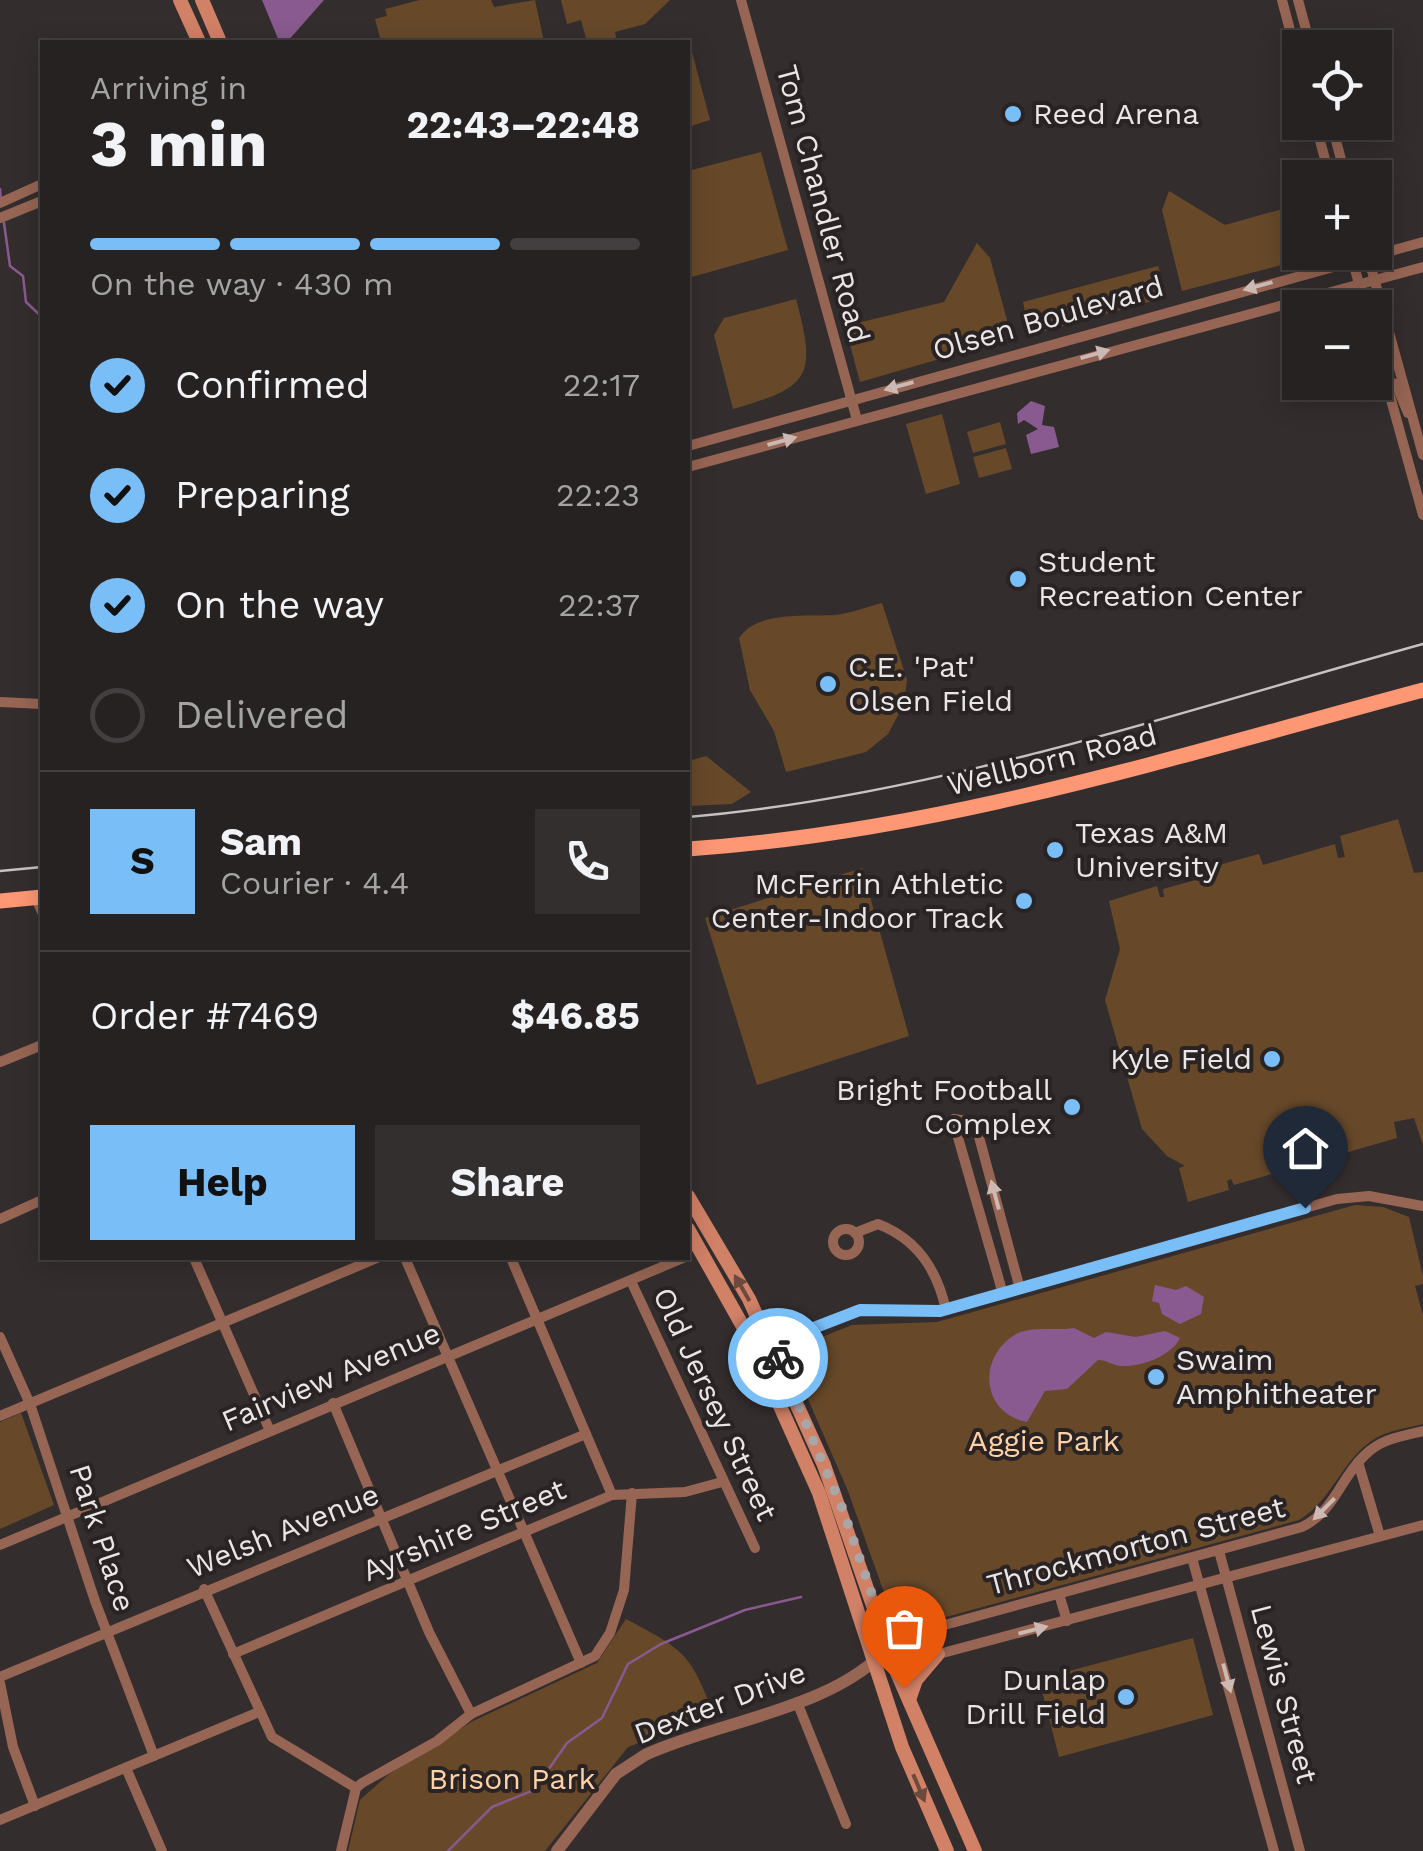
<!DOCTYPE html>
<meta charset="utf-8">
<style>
body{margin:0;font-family:"Work Sans",sans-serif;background:#332f2f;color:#f1f3f6;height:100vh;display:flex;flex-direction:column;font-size:38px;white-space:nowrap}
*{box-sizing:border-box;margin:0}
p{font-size:32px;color:#a4a4a5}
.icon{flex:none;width:55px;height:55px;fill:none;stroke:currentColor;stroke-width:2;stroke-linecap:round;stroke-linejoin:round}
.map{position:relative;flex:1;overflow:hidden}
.drawer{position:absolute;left:40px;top:40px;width:650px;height:1220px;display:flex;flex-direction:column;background:#272222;border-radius:0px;box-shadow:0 5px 25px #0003,0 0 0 2px #433f40}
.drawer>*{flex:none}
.fabs{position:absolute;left:1282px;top:30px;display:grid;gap:20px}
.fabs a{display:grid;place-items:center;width:110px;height:110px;border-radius:0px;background:#272222;box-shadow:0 5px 25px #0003,0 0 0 2px #433f40;font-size:50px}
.pin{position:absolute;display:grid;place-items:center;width:85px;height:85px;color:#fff;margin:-102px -42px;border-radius:50% 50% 50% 0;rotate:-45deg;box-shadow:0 0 10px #0007}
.pin .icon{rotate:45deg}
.courier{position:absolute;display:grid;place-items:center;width:100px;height:100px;margin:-50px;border:8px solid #7abef8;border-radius:50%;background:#fff;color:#222;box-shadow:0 2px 12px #0007}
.headline em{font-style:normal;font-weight:700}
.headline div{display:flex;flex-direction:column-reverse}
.headline{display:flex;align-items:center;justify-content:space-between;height:170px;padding:0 50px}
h1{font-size:65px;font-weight:700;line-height:75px}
.bar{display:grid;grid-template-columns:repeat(4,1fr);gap:15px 10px;align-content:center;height:120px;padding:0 50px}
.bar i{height:12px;border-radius:8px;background:#433f40}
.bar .selected{background:#7abef8}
.bar p{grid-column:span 4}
.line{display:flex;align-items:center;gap:25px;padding:0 50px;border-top:2px solid #433f40}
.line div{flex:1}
.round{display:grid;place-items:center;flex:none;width:105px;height:105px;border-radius:0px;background:#332f2f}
ol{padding:0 50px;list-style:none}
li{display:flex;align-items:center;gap:30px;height:110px}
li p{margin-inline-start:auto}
li .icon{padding:10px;border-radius:50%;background:#7abef8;color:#111;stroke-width:4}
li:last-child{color:#a4a4a5}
li i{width:55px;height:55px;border:5px solid #433f40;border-radius:50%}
.button{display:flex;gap:20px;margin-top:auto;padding:20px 50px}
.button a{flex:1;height:115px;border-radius:0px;background:#7abef8;color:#111;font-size:40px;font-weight:700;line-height:115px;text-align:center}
.button a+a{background:#332f2f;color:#f1f3f6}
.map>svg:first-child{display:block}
</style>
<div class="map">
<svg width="1423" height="1851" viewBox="0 0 1423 1851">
<rect width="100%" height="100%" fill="#342d2e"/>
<!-- green -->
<g fill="#67492a">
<path d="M 420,0 L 491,0 L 494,7 L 535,0 L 544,42 L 362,42 L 380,38 L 375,19 L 387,16 L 385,9 Z"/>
<path d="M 561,0 L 670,0 L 645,24 L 615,32 L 617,42 L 587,42 L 581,20 L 567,24 Z"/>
<path d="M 692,52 L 710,120 L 688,127 L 688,53 Z"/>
<path d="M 761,152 L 788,250 L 688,278 L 688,171 Z"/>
<path d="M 1169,191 L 1225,225 L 1300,204 L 1300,252 L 1327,253 L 1182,291 L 1162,210 Z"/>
<path d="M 977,243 L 990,258 L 1012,338 L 860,382 L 845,326 L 944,302 Z"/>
<path d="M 1158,266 L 1167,297 L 1030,335 L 1023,302 Z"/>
<path d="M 796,299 C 817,377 810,387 733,409 L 714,335 L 724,318 Z"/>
<path d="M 942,414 L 960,484 L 926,494 L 906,424 Z"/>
<path d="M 1000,422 L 1006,444 L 973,453 L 967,432 Z"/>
<path d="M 1006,448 L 1012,469 L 979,478 L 973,457 Z"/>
<path d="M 882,603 L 907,680 L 904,704 L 888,734 L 866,752 L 786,772 L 774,731 L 750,690 L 739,638 C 758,610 807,617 836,615 C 851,613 867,607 882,603 Z"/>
<path d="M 706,756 L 751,792 L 732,804 L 688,806 L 688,761 Z"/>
<path d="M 1398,819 L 1414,873 L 1423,872 L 1423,1145 L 1414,1118 L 1394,1122 L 1397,1138 L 1234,1185 L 1231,1179 L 1227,1181 L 1229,1190 L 1188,1202 L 1179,1168 L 1185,1166 L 1167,1156 L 1142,1129 L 1105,1000 L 1120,949 L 1109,901 L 1157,886 L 1160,897 L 1164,897 L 1163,889 L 1207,877 L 1208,868 L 1259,854 L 1263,865 L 1335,844 L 1338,858 L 1345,857 L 1340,836 Z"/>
<path d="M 862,868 L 909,1036 L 757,1085 L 705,918 Z"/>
<path d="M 1355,1205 L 1383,1207 L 1409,1217 L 1423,1276 L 1423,1284 L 1415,1286 L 1423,1315 L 1423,1424 C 1408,1428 1390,1430 1376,1438 C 1342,1458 1333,1500 1299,1520 L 928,1622 L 893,1618 L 848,1491 L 787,1351 L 852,1325 L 937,1322 Z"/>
<path d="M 21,1413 L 54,1505 L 0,1529 L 0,1422 Z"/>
<path d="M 626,1619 C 684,1650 690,1652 714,1715 L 628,1747 L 545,1851 L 348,1851 L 360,1800 L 389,1774 L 473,1721 L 597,1663 Z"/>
<path d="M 1193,1638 L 1213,1715 L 1059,1757 L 1039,1679 Z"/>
</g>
<!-- water -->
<g fill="#895a8f">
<path d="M 262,0 L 324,0 L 287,42 L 279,41 Z"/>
<path d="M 1031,401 L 1045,406 L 1042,425 L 1054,427 L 1059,447 L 1031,454 L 1026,435 L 1038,429 L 1024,420 L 1018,424 L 1017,413 Z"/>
<path d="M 1155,1285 L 1176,1290 L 1186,1286 L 1204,1297 L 1201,1314 L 1180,1324 L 1162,1314 L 1159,1303 L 1152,1301 Z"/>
<path d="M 1074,1328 L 1094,1338 L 1106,1332 L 1136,1337 L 1165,1331 L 1180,1338 C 1172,1355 1143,1367 1121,1366 C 1112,1365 1107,1360 1098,1360 L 1067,1389 L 1045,1391 L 1027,1422 C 980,1413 977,1355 1018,1333 C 1034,1326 1057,1331 1074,1328 Z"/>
</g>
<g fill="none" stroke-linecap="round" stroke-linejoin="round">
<!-- stream -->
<g stroke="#895a8f" stroke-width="2.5">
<path d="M 0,189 L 1,200"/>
<path d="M 4,223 L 10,266 L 23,276 L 26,302 L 42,317"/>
<path d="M 448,1851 L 492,1807 L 534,1790 L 567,1743 L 602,1718 L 628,1664 L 661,1644 L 745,1610 L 801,1597"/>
</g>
<!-- minor -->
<g stroke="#976553" stroke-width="10">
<path d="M 741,0 L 857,420"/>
<path d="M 1282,0 L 1300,68"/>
<path d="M 1298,0 L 1311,48"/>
<path d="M 1315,122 L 1330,178"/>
<path d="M 1331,122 L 1346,178"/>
<path d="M 0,203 L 42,184"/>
<path d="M 0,218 L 42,201"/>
<path d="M 1350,252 L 1366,308"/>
<path d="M 1367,253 L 1423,455"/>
<path d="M 1375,342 L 1423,515"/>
<path d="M 1386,381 L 1396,384 L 1408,413"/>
<path d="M 688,446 L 1423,242"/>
<path d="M 688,467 L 1423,267"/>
<path d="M 0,702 L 42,704"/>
<path d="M 36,898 L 42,912"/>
<path d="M 0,1062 L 42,1045"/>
<path d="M 0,1219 L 42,1200"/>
<circle cx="846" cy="1242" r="13"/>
<path d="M 855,1233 L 878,1224 C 917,1239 937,1269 946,1310"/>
<path d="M 194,1258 L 270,1431"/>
<path d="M 405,1258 L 581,1663"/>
<path d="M 511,1258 L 612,1495"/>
<path d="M 631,1281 L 755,1548"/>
<path d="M 1003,1294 L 957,1134 L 954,1119 L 975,1122 L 1020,1289"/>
<path d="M 0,1337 L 30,1404 L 95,1601 L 154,1756"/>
<path d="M 756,1352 L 859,1310 L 940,1311 L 1337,1199 L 1369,1196 L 1423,1206"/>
<path d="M 333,1403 L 429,1632 L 471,1714"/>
<path d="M 0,1416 L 377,1258"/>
<path d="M 1358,1462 L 1380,1536"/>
<path d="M 0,1545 L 683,1258"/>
<path d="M 1219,1551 L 1300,1851"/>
<path d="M 1192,1558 L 1274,1851"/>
<path d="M 204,1589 L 272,1737 L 356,1788"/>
<path d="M 1059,1594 L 1067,1621"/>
<path d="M 888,1647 L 930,1629 L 1302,1527 C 1335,1511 1340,1478 1365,1455 C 1381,1439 1402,1436 1423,1431"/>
<path d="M 233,1654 L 612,1495 L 685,1492 L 722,1482"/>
<path d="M 894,1666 L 1423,1525"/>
<path d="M 0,1677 L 586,1434"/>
<path d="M 0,1683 L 13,1747 L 35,1806"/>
<path d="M 797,1702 L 846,1824"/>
<path d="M 126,1768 L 162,1851"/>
<path d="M 0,1820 L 259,1712"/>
<path d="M 341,1851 L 356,1788 L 362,1783 L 437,1741 L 471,1714 L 595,1656 L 610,1633 L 624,1590 L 632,1493"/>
</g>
<!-- tertiary -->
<path stroke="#976553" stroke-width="12" d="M 557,1851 L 616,1774 L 645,1755 C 716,1722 837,1708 888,1647"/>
<!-- secondary -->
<g stroke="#d18166" stroke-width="14">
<path d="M 180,0 L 199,42"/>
<path d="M 202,0 L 220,42"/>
<path d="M 688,1196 L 749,1299 L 824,1465 L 894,1666 L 975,1851"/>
<path d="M 688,1229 L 750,1339 L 819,1493 L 902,1747 L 947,1851"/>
<path d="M 877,1607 L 894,1622 L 930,1629"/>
<path d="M 909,1700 L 916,1680 L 938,1654"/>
</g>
<!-- primary -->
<g stroke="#fd9774" stroke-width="15">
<path d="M 688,849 C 940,832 1180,755 1423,690"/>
<path d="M 0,901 L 42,897"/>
</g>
<!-- rail -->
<g stroke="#c7c3c3" stroke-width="2.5">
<path d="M 688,817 C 935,796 1184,710 1423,644"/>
<path d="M 0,871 L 42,867"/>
</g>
</g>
<!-- one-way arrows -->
<defs><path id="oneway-solid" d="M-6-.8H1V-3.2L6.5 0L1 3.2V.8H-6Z" transform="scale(2.5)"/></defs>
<g fill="#cdb9b3">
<use href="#oneway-solid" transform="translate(1258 286) rotate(165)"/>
<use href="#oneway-solid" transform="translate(1095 354) rotate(-16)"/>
<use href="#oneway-solid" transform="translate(899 386) rotate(165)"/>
<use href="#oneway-solid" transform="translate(782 441) rotate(-15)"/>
<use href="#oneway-solid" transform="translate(995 1195) rotate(-105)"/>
<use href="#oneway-solid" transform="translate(1324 1509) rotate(135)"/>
<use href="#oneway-solid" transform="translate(1033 1630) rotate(-14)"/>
<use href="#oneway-solid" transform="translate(1227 1678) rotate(75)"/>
</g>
<g fill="#6d493e">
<use href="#oneway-solid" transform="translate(742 1288) rotate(-120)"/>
<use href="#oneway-solid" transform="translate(919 1788) rotate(67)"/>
</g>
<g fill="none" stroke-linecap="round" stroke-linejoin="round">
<!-- done -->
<path stroke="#aaa5a6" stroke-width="10" stroke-dasharray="0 18" d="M 778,1358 L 843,1510 L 904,1688"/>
<!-- route -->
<path stroke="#7abef8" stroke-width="12" d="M 778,1358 L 772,1344 L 860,1310 L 940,1311 L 1305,1208"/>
</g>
<!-- markers -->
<g fill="#7abef8" stroke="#2a2324" stroke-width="4">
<circle cx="1013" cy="114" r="10"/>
<circle cx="1018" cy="579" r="10"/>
<circle cx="828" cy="684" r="10"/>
<circle cx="1055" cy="850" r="10"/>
<circle cx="1024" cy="901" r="10"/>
<circle cx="1272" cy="1059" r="10"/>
<circle cx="1072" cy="1107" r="10"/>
<circle cx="1156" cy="1377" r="10"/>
<circle cx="1126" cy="1697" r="10"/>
</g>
<g text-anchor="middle" stroke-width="8" stroke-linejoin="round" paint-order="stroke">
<!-- poi labels -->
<g font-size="30" fill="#eae6e6" stroke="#2a2324" text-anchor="start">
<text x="1033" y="124">Reed Arena</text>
<text x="1038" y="572">Student<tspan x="1038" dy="34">Recreation Center</tspan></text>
<text x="848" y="677">C.E. 'Pat'<tspan x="848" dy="34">Olsen Field</tspan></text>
<text x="1075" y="843">Texas A&amp;M<tspan x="1075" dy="34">University</tspan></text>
<text x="1004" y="894" text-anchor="end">McFerrin Athletic<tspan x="1004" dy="34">Center-Indoor Track</tspan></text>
<text x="1252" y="1069" text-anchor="end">Kyle Field</text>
<text x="1052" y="1100" text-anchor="end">Bright Football<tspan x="1052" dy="34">Complex</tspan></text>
<text x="1176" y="1370">Swaim<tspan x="1176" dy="34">Amphitheater</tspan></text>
<text x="1106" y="1690" text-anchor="end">Dunlap<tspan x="1106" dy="34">Drill Field</tspan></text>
</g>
<!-- street labels -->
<g font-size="30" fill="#eae6e6" stroke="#2a2324">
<text transform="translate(823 204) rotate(75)" y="10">Tom Chandler Road</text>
<text transform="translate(1048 318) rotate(-16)" y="10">Olsen Boulevard</text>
<text transform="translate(1052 760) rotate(-14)" y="10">Wellborn Road</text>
<text transform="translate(331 1377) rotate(-23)" y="10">Fairview Avenue</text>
<text transform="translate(715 1404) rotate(65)" y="10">Old Jersey Street</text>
<text transform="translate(464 1530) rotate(-23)" y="10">Ayrshire Street</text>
<text transform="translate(283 1531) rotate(-22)" y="10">Welsh Avenue</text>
<text transform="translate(102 1538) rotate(72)" y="10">Park Place</text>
<text transform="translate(1136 1546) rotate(-15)" y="10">Throckmorton Street</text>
<text transform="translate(1284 1694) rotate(75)" y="10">Lewis Street</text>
<text transform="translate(720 1703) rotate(-21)" y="10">Dexter Drive</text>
</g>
<!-- park labels -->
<g font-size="30" fill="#fed1a6" stroke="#2a2324">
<text x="1044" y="1451">Aggie Park</text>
<text x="512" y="1789">Brison Park</text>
</g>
</g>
</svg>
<div class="fabs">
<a><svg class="icon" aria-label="locate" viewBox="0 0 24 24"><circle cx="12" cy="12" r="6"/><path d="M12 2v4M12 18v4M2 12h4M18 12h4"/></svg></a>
<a>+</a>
<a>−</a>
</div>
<div class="pin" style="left:904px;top:1688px;background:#ea580c"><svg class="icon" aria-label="bag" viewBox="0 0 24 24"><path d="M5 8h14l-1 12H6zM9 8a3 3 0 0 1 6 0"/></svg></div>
<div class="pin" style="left:1305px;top:1208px;background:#1f2937"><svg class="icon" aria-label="home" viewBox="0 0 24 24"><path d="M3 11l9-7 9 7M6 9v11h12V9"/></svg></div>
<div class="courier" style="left:778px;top:1358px"><svg class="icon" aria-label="bike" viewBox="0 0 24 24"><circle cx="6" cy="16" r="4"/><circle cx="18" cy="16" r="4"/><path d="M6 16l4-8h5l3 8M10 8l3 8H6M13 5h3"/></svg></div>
<section class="drawer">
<div class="headline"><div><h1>3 min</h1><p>Arriving in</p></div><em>22:43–22:48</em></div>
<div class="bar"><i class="selected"></i><i class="selected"></i><i class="selected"></i><i></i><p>On the way · 430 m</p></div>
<ol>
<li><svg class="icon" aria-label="check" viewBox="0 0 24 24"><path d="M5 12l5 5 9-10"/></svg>Confirmed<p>22:17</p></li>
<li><svg class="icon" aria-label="check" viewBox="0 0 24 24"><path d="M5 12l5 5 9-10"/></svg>Preparing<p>22:23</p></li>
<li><svg class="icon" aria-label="check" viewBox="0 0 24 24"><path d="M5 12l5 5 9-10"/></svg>On the way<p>22:37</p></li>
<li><i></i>Delivered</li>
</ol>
<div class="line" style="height:180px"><b class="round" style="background:#7abef8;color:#111">S</b><div><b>Sam</b><p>Courier · 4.4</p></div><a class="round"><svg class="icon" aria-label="phone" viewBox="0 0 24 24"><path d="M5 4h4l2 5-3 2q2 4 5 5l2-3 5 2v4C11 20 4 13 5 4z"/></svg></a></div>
<div class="line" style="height:130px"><div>Order #7469</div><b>$46.85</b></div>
<div class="button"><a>Help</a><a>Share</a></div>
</section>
</div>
